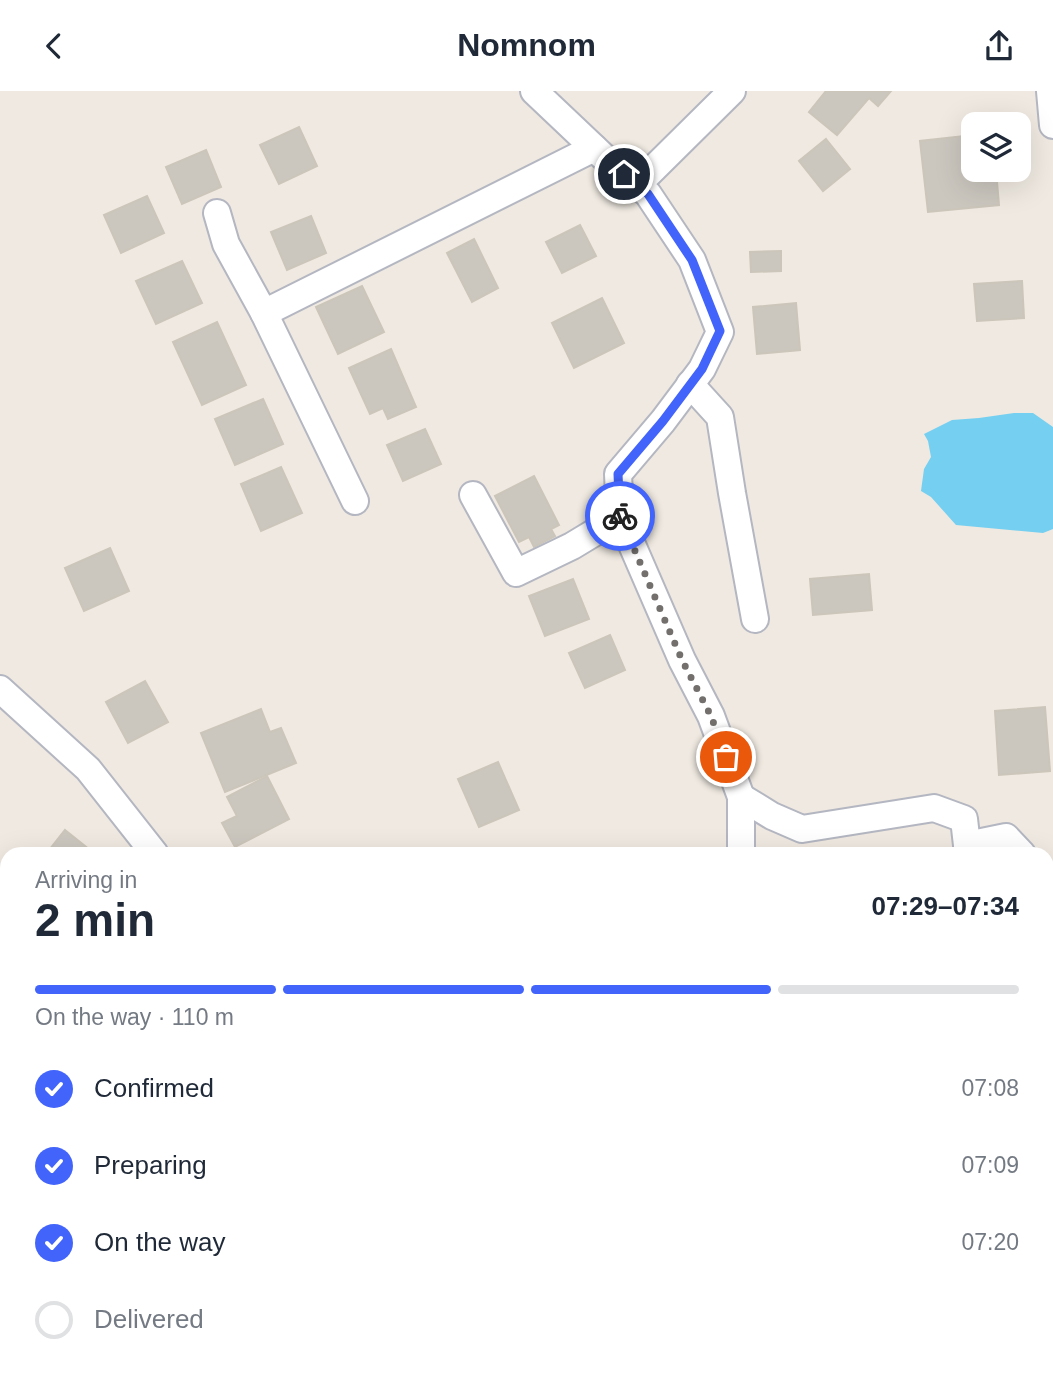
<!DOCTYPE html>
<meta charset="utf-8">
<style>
body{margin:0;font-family:Helvetica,sans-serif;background:#f2f2f3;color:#1f2937;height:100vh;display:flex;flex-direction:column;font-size:26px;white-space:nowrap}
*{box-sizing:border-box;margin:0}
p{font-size:23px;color:#747a83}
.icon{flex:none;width:38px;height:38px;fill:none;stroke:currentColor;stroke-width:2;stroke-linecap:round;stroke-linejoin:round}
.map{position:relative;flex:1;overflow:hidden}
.sheet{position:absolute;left:0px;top:756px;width:1054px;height:527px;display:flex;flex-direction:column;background:#fff;border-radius:21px 21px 0 0;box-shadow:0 7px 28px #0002}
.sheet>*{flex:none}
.controls{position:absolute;left:961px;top:21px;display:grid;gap:14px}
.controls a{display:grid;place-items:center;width:70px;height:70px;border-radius:14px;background:#fff;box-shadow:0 7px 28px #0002;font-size:35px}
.pin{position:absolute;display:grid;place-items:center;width:60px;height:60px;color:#fff;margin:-30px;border:4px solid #fff;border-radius:50%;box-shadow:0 2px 7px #0007}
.courier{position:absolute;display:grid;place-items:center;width:70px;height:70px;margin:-35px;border:5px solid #4264fb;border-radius:50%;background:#fff;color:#222;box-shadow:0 2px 9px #0007}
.summary em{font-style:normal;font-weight:700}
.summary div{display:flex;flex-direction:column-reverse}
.summary{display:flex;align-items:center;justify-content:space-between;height:119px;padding:0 35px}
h1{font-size:46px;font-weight:700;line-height:52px}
.bar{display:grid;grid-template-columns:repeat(4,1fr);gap:10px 7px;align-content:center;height:84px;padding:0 35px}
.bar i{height:9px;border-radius:5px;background:#e0e1e3}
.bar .current{background:#4264fb}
.bar p{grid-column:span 4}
ol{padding:0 35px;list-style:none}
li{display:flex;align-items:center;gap:21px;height:77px}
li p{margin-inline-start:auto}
li .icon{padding:7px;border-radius:50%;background:#4264fb;color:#fff;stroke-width:4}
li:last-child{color:#747a83}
li i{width:38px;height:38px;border:4px solid #e0e1e3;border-radius:50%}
header{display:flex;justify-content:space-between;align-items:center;height:91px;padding:0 35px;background:#fff;font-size:32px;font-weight:700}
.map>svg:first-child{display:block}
</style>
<header><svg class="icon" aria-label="back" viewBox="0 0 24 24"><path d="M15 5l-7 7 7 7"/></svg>Nomnom<svg class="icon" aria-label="share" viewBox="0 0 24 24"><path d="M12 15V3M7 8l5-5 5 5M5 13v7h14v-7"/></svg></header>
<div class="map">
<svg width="1053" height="1282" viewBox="0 0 1053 1282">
<rect width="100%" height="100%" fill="#efe9e1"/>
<!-- water -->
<path fill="#75cff0" d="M 1014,322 L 1033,322 L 1053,336 L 1053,438 L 1043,442 L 956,434 L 931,406 L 921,400 L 924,378 L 931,366 L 928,350 L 924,343 L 952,329 L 979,327 Z"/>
<!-- building -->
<g fill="#cbc7bf" stroke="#cbc5ba" stroke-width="2">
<path d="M 826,0 L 891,0 L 878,15 L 869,7 L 837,44 L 809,21 Z"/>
<path d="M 299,36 L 317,75 L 279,93 L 260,54 Z"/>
<path d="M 973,44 L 973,79 L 996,79 L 999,114 L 928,121 L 920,50 Z"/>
<path d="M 826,48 L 850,78 L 823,100 L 799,70 Z"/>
<path d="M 206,59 L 221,96 L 182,113 L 166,76 Z"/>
<path d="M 147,105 L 164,142 L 121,162 L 104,124 Z"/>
<path d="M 311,125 L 326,162 L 287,179 L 271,141 Z"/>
<path d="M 580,134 L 596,165 L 562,182 L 546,151 Z"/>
<path d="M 474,148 L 498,197 L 472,211 L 447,162 Z"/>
<path d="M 781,160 L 781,180 L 751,181 L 750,161 Z"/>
<path d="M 182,170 L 202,212 L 156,233 L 136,190 Z"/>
<path d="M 1022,190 L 1024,227 L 977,230 L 974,193 Z"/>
<path d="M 362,195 L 384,241 L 338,263 L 316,216 Z"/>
<path d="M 602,207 L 624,252 L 574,277 L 552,232 Z"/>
<path d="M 796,212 L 800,259 L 757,263 L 753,216 Z"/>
<path d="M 217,231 L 246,294 L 202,314 L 173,251 Z"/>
<path d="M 391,258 L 416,316 L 388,328 L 383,317 L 370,323 L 349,277 Z"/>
<path d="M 263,308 L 283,353 L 235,374 L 215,328 Z"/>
<path d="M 425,338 L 441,373 L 403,390 L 387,354 Z"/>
<path d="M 281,376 L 302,422 L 261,440 L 241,393 Z"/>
<path d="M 534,385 L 559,434 L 551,438 L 555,445 L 534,456 L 529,446 L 519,451 L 495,405 Z"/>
<path d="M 110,457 L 129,500 L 84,520 L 65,477 Z"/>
<path d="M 869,483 L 872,519 L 813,524 L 810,488 Z"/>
<path d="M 573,488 L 589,528 L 545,545 L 529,505 Z"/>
<path d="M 610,544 L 625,579 L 585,597 L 569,562 Z"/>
<path d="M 145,590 L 168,631 L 128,652 L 106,611 Z"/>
<path d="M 1045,616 L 1050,680 L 999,684 L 995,620 Z"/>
<path d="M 261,618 L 270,641 L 281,637 L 296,672 L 225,701 L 201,642 Z"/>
<path d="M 498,671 L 519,719 L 479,736 L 458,688 Z"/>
<path d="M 267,685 L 289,728 L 235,756 L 222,732 L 237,725 L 227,706 Z"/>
<path d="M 65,739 L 95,763 L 46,763 Z"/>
<path d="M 0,1051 L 7,1059 L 7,1091 L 0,1084 Z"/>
<path d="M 131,1276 L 179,1276 L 184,1282 L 137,1282 Z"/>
<path d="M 206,1276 L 278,1276 L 284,1282 L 213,1282 Z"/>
<path d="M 424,1276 L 475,1276 L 481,1282 L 422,1282 L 420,1280 Z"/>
</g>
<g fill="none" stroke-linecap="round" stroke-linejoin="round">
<!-- street casing -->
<g stroke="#b4b7c1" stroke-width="30">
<g id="street">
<path d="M 534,0 L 610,72 L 648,103 L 692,169 L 720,241 L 702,278 L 663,330 L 618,383 L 620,426 L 682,569 L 711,625 L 741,706 L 741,763"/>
<path d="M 1050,0 L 1053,34"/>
<path d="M 637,94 L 732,0"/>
<path d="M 217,122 L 226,153 L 264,222"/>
<path d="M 690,293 L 720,326 L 732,402 L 755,528"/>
<path d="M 473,404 L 516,482 L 572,455 L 620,426"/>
<path d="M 355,410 L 264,222 L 594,57"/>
<path d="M 0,598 L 88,678 L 155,763"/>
<path d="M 741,706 L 772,725 L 802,738 L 934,717 L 964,728 L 968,763"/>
<path d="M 967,754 L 1006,746 L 1022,763"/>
<path d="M 1046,789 L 1053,796"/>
<path d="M 0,973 L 7,963"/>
<path d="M 640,1276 L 647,1282"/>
<path d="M 355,1282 L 360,1276"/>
<path d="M 862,1282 L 868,1276"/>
</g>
</g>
<!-- street -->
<use href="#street" stroke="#fff" stroke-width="26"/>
</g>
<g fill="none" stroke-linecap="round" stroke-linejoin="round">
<!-- done -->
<path stroke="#726f6d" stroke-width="7" stroke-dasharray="0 12.6" d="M 620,425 L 682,569 L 711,625 L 726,666"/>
<!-- route -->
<path stroke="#4264fb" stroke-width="9" d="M 620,425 L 618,383 L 663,330 L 702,278 L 720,240 L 692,169 L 648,103 L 624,83"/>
</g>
</svg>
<div class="controls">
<a><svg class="icon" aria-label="layers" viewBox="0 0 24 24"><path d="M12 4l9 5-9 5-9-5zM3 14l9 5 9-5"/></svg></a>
</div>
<div class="pin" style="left:726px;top:666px;background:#ea580c"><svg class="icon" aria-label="bag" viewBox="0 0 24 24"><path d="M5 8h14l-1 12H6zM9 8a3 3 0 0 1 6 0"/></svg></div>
<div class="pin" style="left:624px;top:83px;background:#1f2937"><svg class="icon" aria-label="home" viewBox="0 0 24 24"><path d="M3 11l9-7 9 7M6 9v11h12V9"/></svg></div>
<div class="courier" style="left:620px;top:425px"><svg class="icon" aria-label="bike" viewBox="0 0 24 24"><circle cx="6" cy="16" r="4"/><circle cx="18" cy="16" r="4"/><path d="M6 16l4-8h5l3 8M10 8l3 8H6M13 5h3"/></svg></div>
<section class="sheet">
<div class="summary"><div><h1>2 min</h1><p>Arriving in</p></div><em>07:29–07:34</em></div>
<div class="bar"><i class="current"></i><i class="current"></i><i class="current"></i><i></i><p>On the way · 110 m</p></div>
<ol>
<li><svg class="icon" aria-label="check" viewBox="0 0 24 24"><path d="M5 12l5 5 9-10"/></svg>Confirmed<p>07:08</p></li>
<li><svg class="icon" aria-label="check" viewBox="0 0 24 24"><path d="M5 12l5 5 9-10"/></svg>Preparing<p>07:09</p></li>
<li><svg class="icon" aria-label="check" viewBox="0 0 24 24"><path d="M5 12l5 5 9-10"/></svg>On the way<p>07:20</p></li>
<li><i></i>Delivered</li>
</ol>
</section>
</div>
